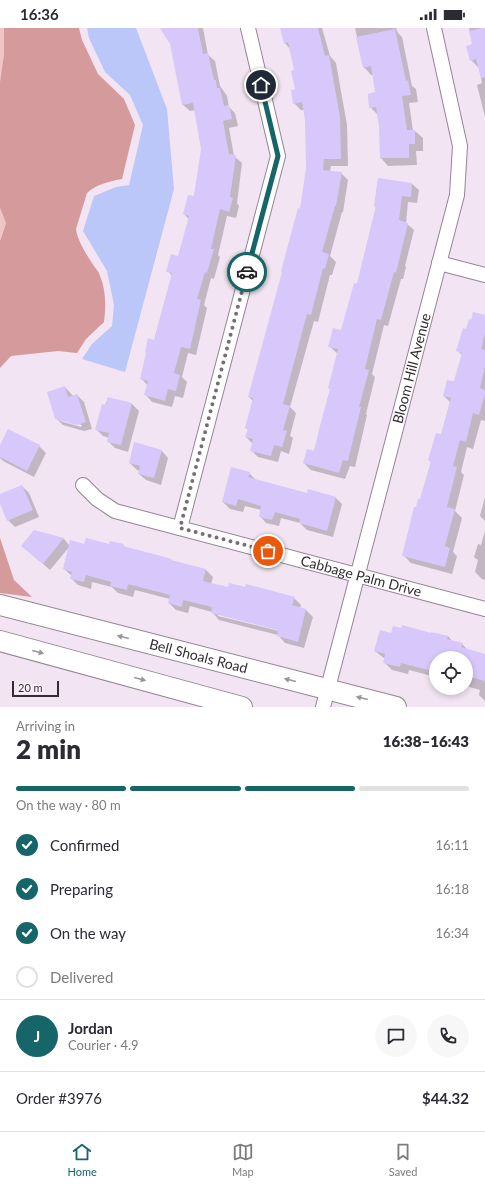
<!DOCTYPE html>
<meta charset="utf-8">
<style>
body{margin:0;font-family:Lato,sans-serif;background:#f7f7f7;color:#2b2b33;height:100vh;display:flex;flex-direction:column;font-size:15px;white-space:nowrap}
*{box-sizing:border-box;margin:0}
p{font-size:13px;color:#7c7c81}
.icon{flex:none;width:22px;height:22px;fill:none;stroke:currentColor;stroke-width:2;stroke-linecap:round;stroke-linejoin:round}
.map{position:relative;height:679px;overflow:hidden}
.sheet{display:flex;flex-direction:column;background:#fff;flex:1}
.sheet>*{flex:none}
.buttons{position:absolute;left:429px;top:623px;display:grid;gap:8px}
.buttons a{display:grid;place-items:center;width:44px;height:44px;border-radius:50%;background:#fff;box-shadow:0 2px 6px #0003;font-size:20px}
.scale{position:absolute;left:12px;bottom:10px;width:47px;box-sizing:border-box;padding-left:4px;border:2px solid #332d33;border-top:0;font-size:11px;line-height:14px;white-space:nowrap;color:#332d33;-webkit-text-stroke:3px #fef2fe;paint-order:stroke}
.pin{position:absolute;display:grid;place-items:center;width:34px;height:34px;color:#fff;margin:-17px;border:2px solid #fff;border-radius:50%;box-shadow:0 1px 4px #0007}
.courier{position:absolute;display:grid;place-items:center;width:40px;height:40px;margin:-20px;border:3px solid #166568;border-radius:50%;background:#fff;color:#222;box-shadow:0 1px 5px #0007}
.head em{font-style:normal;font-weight:800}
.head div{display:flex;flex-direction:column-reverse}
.head{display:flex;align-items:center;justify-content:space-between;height:68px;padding:0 16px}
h1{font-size:26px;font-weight:800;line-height:30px}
.bar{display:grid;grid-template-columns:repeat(4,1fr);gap:6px 4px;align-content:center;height:48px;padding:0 16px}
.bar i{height:5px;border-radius:3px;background:#e1e1e2}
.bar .current{background:#166568}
.bar p{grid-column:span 4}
.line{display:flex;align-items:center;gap:10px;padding:0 16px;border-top:1px solid #e1e1e2}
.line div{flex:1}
.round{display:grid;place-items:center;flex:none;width:42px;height:42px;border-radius:21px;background:#f7f7f7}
ol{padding:0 16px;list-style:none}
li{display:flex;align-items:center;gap:12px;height:44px}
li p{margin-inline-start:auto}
li .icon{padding:4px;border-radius:50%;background:#166568;color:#fff;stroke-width:4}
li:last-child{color:#7c7c81}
li i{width:22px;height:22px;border:2px solid #e1e1e2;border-radius:50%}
.status{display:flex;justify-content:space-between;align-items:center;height:28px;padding:0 20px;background:#fff;direction:ltr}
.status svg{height:11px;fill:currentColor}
.menu{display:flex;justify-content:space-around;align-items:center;height:56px;border-top:1px solid #e1e1e2;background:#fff;font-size:11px;color:#7c7c81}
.menu a{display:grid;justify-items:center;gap:2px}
.menu .current{color:#166568}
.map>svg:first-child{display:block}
</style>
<div class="status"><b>16:36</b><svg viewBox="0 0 49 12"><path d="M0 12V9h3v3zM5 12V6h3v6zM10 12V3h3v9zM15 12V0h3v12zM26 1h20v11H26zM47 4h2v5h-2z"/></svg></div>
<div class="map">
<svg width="485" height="679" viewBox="0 0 485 679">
<rect width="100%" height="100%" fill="#f2e4f2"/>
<!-- green -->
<g fill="#f0c5c6">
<path d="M 0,0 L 4,0 L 4,26 L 0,54 Z"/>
<path d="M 0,180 L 6,195 L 0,212 Z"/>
</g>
<!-- forest -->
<g fill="#d59a9c">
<path d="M 4,0 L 79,0 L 82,12 L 98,46 L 124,71 L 135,97 L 122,151 C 110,153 95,157 87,165 L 76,201 C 77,211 86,226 92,235 C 94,239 99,243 100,248 C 106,262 106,279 104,294 L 86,311 L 77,325 L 58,323 L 11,328 L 0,340 L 0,213 L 6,195 L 0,180 L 0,54 L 4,26 Z"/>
<path d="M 0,510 L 14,552 L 32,569 L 0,565 Z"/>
</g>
<!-- water -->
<path fill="#bbc7f9" d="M 87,0 L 136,0 L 167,81 L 174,161 L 125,344 L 82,331 L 92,316 L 112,298 L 114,277 L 107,243 L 83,203 L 94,168 L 116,159 L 129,157 L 143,97 L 130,67 L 105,44 L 89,10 Z"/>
<!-- shadow -->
<g fill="#0003" fill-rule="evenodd">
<path d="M 161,0 L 203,0 L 208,27 L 215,33 L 220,58 L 227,68 L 229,79 L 235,85 L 238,98 L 229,100 L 234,128 L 242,135 L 237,175 L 239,178 L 236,190 L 227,188 L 218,227 L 220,229 L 214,251 L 211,250 L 204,277 L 207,280 L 196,327 L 188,325 L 182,349 L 187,354 L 183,370 L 175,368 L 172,379 L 152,374 L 146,367 L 148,358 L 141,350 L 154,313 L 172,248 L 168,243 L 179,229 L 189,191 L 184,186 L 194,169 L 202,121 L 195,82 L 190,83 L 183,77 L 171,16 Z"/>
<path d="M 281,0 L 322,0 L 330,28 L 336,35 L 347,97 L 348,138 L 331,138 L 330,144 L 341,145 L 348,152 L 343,184 L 342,184 L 330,228 L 336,234 L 332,247 L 330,247 L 318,294 L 314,293 L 290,379 L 296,385 L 290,408 L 293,410 L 289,426 L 281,423 L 278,434 L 258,429 L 251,422 L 253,416 L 246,409 L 248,402 L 246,400 L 253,373 L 249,369 L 301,182 L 307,140 L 306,92 L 304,82 L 301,82 L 294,75 L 296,62 L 295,43 L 290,21 L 285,15 Z"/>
<path d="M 355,0 L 396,0 L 398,5 L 402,9 L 412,58 L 416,61 L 418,74 L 409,75 L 413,103 L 415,103 L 423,110 L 423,123 L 416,123 L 417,137 L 388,138 L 381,130 L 380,98 L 378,87 L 370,79 L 376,65 L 373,47 L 371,47 L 364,39 Z"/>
<path d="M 469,0 L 485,0 L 485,89 L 477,57 L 482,55 L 479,40 L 471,32 L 473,17 Z"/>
<path d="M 378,151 L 412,156 L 419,162 L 417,175 L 408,174 L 406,195 L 414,202 L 405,238 L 406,239 L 403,251 L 401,251 L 388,298 L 384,297 L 372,346 L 375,349 L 366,386 L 367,387 L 355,439 L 350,438 L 345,451 L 311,442 L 304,435 L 314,424 L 330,362 L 329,360 L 338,326 L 329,318 L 341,303 L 357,257 L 376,180 L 375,178 Z"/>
<path d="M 485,288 L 485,393 L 481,392 L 473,421 L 467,419 L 461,444 L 464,447 L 455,483 L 462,490 L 453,524 L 457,528 L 452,546 L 411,535 L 403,527 L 417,480 L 421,473 L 431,434 L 429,432 L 441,408 L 450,374 L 444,368 L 455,354 L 462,327 L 458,323 L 467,302 Z"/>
<path d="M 65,359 L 73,368 L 77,367 L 84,374 L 92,401 L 84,403 L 63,397 L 56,390 ZM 60,391 L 82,397 L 81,399 L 60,393 Z"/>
<path d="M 108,370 L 132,376 L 139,383 L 128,424 L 115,420 L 108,413 L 109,410 L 103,408 L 96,401 Z"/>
<path d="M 39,418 L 46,425 L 34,449 L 3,433 L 0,430 L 0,419 Z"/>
<path d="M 162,423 L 168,430 L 161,457 L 146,452 L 139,446 L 140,443 L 137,442 L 130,435 Z"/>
<path d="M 249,445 L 256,452 L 308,466 L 335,469 L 342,476 L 333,509 L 307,502 L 300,495 L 281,490 L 279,498 L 266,495 L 260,488 L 261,482 L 245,478 L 243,484 L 230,481 L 223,474 Z"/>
<path d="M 22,458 L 29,465 L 39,489 L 15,499 L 8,492 L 0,474 L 0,467 Z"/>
<path d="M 485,469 L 485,493 L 480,488 Z"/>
<path d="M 34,503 L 64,511 L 70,518 L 123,517 L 126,520 L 206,542 L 213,549 L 211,556 L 229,561 L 294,570 L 301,577 L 300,580 L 306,582 L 313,589 L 304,620 L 285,615 L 278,607 L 219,592 L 212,584 L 190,578 L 188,585 L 176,582 L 169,575 L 170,571 L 135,562 L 133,569 L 118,565 L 112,559 L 92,554 L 91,561 L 78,557 L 71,550 L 72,548 L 64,541 L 70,518 L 50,542 L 22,518 ZM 218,586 L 283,602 L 283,604 L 218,588 Z"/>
<path d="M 485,503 L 485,552 L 482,551 L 475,544 L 478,532 L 474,529 L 478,516 L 481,517 Z"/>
<path d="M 432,606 L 448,608 L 452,613 L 462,616 L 469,623 L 485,627 L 485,673 L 479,667 L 480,662 L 466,658 L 466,630 L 436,630 L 436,649 L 409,642 L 408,646 L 392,642 L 384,634 L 385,631 L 375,623 L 392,607 Z"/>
</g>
<!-- building -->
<g fill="#d8c7fa">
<path d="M 160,0 L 198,0 L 203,26 L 208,25 L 214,52 L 216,52 L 217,60 L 220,60 L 224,78 L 229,77 L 232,91 L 223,93 L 229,126 L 236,127 L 230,169 L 233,170 L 229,184 L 220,181 L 211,221 L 214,221 L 207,245 L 205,244 L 197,271 L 201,272 L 190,321 L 181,319 L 174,345 L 180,347 L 176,363 L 168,361 L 165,373 L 144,367 L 148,353 L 140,351 L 146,325 L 145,324 L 148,310 L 154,312 L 172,245 L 166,244 L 171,226 L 178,228 L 189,188 L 183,186 L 188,167 L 194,168 L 201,121 L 193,75 L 182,77 L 170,16 Z"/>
<path d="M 280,0 L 318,0 L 325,28 L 329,27 L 340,89 L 341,131 L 324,131 L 323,142 L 342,144 L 336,178 L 335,178 L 322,224 L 329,226 L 325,241 L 323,240 L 311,287 L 307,286 L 283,376 L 290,378 L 283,402 L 287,403 L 282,419 L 274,417 L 271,428 L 250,423 L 253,411 L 245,409 L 248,401 L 245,400 L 253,370 L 248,369 L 282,244 L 281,243 L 298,180 L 300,181 L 306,140 L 305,92 L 302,74 L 293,76 L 291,62 L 295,61 L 291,43 L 294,42 L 288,14 L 284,16 Z"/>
<path d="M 482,0 L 485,0 L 485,49 L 481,50 L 476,31 L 470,33 L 466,18 L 472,16 L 469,3 Z"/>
<path d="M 395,1 L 406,53 L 408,52 L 411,67 L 402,68 L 407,102 L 415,102 L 415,116 L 409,116 L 409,130 L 380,130 L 379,98 L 376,79 L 369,80 L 368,66 L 375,64 L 371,38 L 363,40 L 356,9 Z"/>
<path d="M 378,150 L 412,155 L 411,169 L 402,168 L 399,192 L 408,195 L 396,245 L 394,244 L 381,292 L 377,291 L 365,341 L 369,342 L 359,379 L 361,379 L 348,433 L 343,432 L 339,445 L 303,435 L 307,421 L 314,423 L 320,398 L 330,361 L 328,360 L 338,321 L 328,319 L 333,300 L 341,302 L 354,255 L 357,256 L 376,178 L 374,178 Z"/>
<path d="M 473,284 L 485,287 L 485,306 L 481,321 L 485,322 L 485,339 L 480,360 L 485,362 L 485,366 L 479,387 L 473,385 L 466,414 L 460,412 L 453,438 L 457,439 L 447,479 L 455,481 L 445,518 L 450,520 L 445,539 L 402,528 L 414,479 L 416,479 L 418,471 L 420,471 L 431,433 L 428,432 L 436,405 L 441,406 L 451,370 L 443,368 L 447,352 L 454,353 L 462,325 L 456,323 L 463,300 L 466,301 L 469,291 L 471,292 Z"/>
<path d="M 65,358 L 68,369 L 77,366 L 86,394 L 77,397 L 55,391 L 47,364 Z"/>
<path d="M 108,369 L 132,375 L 121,417 L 107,414 L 109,405 L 95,402 L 102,376 L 106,377 Z"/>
<path d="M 8,401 L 40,417 L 27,443 L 0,429 L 0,417 Z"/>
<path d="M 134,414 L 162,422 L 154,450 L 138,446 L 140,438 L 129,435 Z"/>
<path d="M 231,439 L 250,444 L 248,449 L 307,465 L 308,461 L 336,469 L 327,503 L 299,495 L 300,491 L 275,484 L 272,492 L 259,489 L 261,478 L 238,471 L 236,478 L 222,474 Z"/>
<path d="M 22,457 L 33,482 L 7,493 L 0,476 L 0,466 Z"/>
<path d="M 34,502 L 64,510 L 43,536 L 21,518 Z"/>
<path d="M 86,510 L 109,516 L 110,513 L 124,516 L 123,518 L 172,531 L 171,532 L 206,541 L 203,553 L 228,559 L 229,555 L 245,559 L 246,556 L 295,569 L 292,577 L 306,581 L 298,614 L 277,608 L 278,602 L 211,585 L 212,579 L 183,572 L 182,579 L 168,575 L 170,567 L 128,556 L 127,562 L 110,558 L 111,554 L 86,547 L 84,554 L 70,551 L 72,544 L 63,541 L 70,512 L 84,516 Z"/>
<path d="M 402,597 L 431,605 L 431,604 L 448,608 L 447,611 L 463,615 L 461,619 L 485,626 L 485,653 L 466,648 L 466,630 L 436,630 L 436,644 L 401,635 L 400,639 L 383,635 L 385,626 L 374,623 L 380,602 L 391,605 L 393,598 L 401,600 Z"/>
</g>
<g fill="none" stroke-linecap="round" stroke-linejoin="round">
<!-- street casing -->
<g stroke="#938693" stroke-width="16">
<g id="street">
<path d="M 439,235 L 485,247"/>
<path id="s1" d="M 83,457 L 97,471 L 115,483 L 485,581"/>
<path d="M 180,500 L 278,128 L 248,0"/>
<path id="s2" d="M 323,679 L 457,167 L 460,118 L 434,0"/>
</g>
</g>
<!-- secondary casing -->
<g stroke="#938693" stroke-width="22">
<g id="secondary">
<path id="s3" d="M 0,577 L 396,679"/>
<path d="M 0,613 L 242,679"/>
</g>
</g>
<!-- street -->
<use href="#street" stroke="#fff" stroke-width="14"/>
<!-- secondary -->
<use href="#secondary" stroke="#fff" stroke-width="20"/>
</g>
<!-- one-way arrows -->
<defs><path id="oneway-solid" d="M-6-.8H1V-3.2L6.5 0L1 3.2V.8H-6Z"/></defs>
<g fill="#999699">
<use href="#oneway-solid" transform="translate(123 609) rotate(-166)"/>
<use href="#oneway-solid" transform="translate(38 624) rotate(15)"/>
<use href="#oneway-solid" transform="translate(140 651) rotate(15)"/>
<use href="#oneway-solid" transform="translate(290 652) rotate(-166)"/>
<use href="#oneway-solid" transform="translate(362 670) rotate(-166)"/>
</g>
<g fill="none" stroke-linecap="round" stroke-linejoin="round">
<!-- done -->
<path stroke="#766d76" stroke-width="4" stroke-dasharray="0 7.2" d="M 247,244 L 180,500 L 268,523"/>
<!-- route -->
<path stroke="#166568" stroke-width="5" d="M 247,244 L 278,128 L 261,57"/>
</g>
<g text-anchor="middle" stroke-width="4" stroke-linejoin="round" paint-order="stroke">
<!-- street labels -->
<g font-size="14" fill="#332d33" stroke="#fef2fe">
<text dy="5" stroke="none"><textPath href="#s2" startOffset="350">Bloom Hill Avenue</textPath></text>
<text dy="5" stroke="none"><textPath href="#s1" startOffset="296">Cabbage Palm Drive</textPath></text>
<text dy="5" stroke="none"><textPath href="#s3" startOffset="205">Bell Shoals Road</textPath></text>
</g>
</g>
</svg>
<div class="buttons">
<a><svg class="icon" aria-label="locate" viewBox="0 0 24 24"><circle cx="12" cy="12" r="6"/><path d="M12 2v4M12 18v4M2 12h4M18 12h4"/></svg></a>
</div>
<div class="scale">20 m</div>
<div class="pin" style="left:268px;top:523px;background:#ea580c"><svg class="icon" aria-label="bag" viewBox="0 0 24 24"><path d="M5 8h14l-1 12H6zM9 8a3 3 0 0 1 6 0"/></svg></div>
<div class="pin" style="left:261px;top:57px;background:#1f2937"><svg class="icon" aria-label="home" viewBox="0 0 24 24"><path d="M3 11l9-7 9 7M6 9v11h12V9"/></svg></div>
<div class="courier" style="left:247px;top:244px"><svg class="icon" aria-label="car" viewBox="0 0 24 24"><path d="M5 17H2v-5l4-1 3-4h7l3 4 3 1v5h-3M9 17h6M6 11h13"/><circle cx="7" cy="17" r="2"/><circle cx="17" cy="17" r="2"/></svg></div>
</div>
<section class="sheet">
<div class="head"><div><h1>2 min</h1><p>Arriving in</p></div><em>16:38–16:43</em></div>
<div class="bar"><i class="current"></i><i class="current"></i><i class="current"></i><i></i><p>On the way · 80 m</p></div>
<ol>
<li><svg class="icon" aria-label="check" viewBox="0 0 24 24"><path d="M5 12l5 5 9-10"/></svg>Confirmed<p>16:11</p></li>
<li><svg class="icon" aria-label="check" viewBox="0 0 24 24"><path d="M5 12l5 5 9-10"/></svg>Preparing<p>16:18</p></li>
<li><svg class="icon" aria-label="check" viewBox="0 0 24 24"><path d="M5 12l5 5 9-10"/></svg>On the way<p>16:34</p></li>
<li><i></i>Delivered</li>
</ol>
<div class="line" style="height:72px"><b class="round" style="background:#166568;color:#fff">J</b><div><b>Jordan</b><p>Courier · 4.9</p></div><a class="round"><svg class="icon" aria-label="chat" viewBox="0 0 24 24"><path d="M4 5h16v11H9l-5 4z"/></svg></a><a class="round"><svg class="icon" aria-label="phone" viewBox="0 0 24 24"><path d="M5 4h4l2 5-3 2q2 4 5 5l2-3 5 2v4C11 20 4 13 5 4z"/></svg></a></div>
<div class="line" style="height:52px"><div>Order #3976</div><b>$44.32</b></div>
</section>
<nav class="menu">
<a class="current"><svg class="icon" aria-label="home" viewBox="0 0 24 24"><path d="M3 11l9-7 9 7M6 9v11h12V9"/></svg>Home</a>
<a><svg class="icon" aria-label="map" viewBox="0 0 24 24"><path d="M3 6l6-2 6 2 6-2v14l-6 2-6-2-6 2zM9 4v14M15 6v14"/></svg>Map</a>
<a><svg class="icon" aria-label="saved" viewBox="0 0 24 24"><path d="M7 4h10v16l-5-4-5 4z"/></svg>Saved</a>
</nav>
